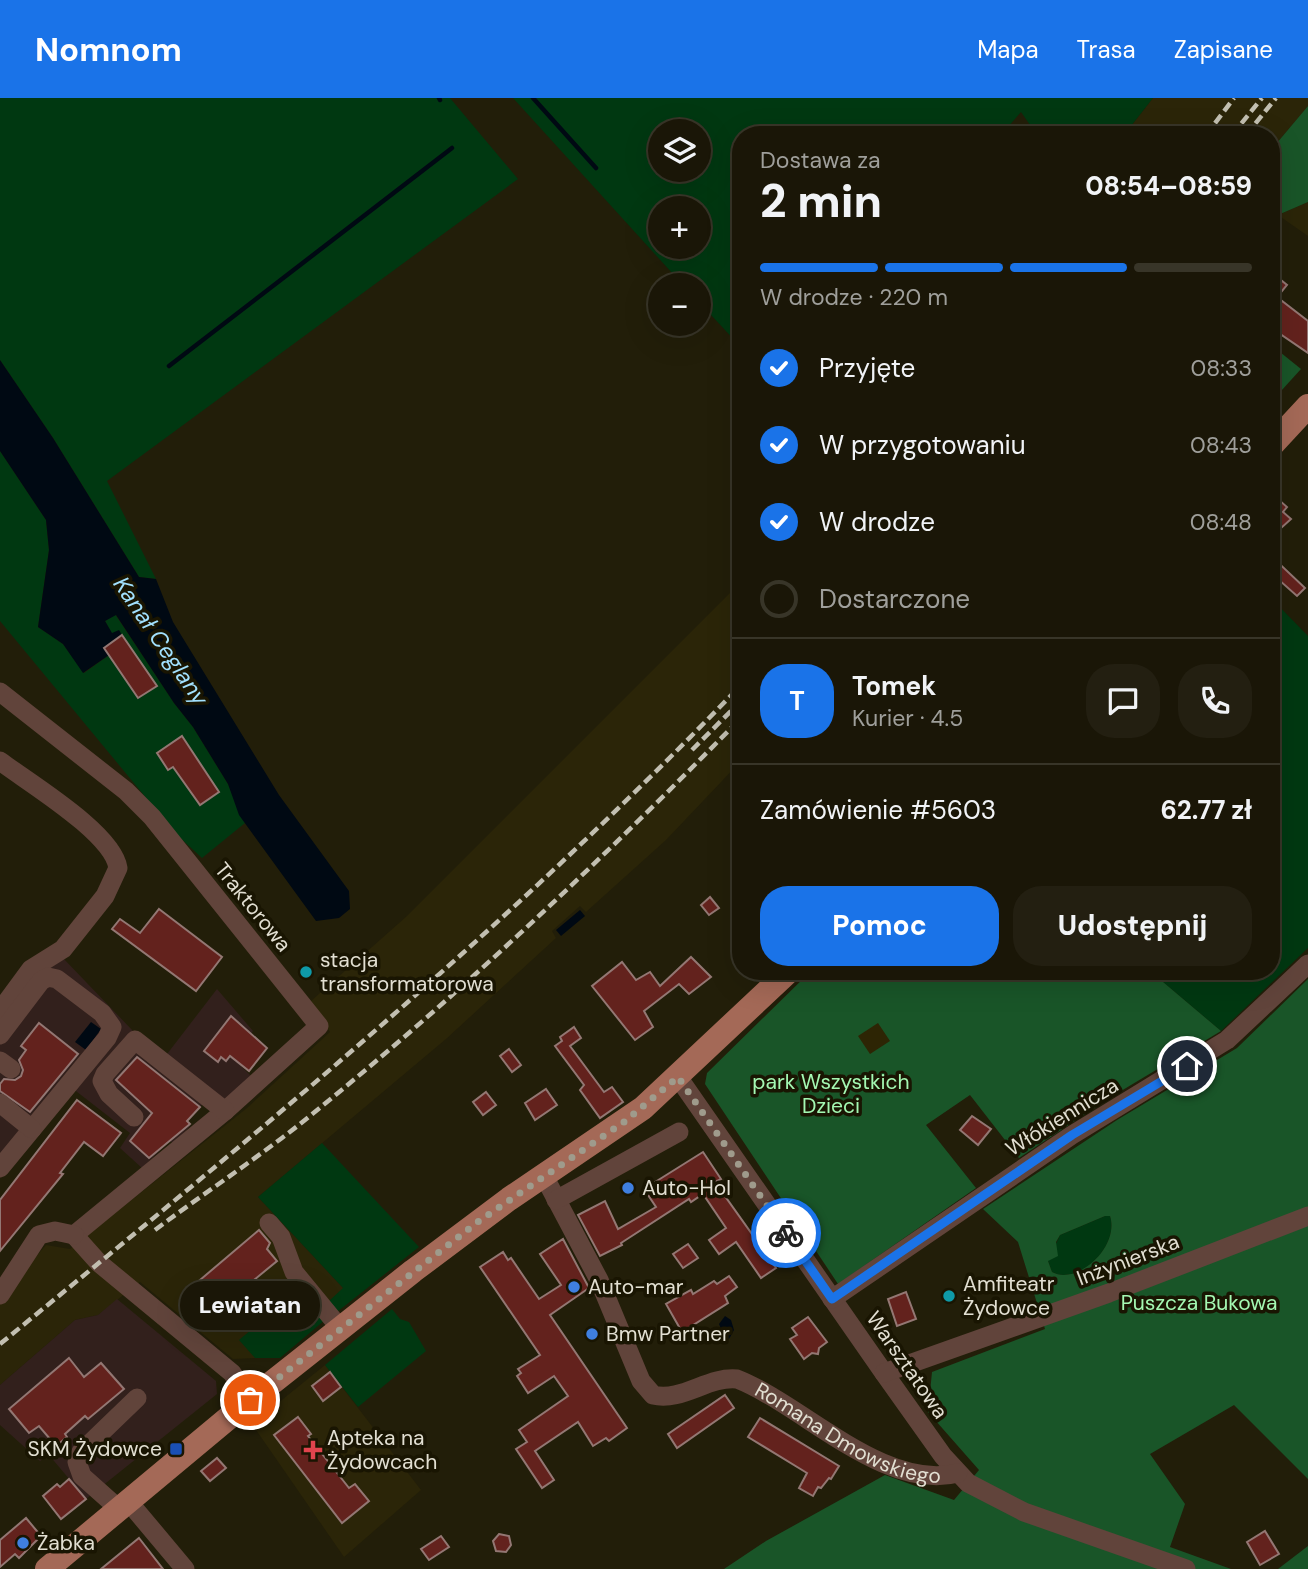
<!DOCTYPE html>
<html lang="pl">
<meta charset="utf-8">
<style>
body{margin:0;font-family:"DM Sans",sans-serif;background:#231f11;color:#f1f3f6;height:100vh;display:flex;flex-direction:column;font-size:26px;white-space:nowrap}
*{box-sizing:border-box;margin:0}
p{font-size:23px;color:#9f9f9b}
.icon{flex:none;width:38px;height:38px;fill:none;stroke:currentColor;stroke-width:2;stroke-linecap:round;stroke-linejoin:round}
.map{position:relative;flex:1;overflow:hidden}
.drawer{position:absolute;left:732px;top:28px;width:548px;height:854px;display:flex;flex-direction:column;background:#1a1607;border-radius:28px;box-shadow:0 7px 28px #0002,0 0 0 2px #383528}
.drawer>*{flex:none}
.controls{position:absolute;left:648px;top:21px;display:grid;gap:14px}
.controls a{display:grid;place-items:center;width:63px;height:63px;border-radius:50%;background:#1a1607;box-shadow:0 7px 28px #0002,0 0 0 2px #383528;font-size:35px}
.pin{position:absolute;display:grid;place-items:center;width:60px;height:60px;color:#fff;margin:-30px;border:4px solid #fff;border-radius:50%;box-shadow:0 2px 7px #0007}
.courier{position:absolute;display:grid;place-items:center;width:70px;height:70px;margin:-35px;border:5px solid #1a73e8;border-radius:50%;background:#fff;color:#222;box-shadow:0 2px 9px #0007}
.bubble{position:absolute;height:49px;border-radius:24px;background:#1a1607;box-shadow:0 7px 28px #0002,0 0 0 2px #383528;font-size:23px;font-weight:800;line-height:49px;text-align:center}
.summary em{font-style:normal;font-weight:800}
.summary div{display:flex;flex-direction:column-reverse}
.summary{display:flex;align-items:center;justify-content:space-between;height:119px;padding:0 28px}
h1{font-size:46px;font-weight:800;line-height:52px}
.bar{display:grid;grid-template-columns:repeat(4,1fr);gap:10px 7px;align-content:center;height:84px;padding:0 28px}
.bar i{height:9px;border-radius:5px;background:#383528}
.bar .current{background:#1a73e8}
.bar p{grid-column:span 4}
.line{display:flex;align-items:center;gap:18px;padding:0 28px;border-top:2px solid #383528}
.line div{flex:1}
.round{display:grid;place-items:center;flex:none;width:74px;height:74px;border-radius:28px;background:#231f11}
ol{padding:0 28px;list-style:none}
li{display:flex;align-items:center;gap:21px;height:77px}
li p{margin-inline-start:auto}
li .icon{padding:7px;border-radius:50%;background:#1a73e8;color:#fff;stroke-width:4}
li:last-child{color:#9f9f9b}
li i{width:38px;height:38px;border:4px solid #383528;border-radius:50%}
.button{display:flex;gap:14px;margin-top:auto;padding:14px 28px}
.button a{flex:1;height:80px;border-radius:28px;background:#1a73e8;color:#fff;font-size:28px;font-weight:800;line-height:80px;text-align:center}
.button a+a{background:#231f11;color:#f1f3f6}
header{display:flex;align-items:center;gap:42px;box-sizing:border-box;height:98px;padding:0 35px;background:#1a73e8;color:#fff}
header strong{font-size:33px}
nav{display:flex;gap:38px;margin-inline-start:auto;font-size:24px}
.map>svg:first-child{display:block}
</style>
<header>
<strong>Nomnom</strong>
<nav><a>Mapa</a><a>Trasa</a><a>Zapisane</a></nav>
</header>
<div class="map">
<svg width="1308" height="1471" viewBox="0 0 1308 1471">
<rect width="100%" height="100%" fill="#221e09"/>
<!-- built -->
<g fill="#2b2508">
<path d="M 1153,0 L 1308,0 L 1308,8 L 1271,52 L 1270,37 L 1124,37 Z"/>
<path d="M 1308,104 L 1308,138 L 1278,117 Z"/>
<path d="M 740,485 L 740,664 L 666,742 L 586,814 L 580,808 L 552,833 L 556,840 L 446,941 L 258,1099 L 344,1191 L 259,1260 L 233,1261 L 140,1184 L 98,1217 L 75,1222 L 0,1287 L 0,1200 L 46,1147 L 70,1151 L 247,1010 L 330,934 L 311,903 L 407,818 Z"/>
<path d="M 325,1267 L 421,1392 L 344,1459 L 252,1326 Z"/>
</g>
<!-- industrial -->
<g fill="#32201c">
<path d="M 62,859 L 133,933 L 164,960 L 217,891 L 253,933 L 233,960 L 253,980 L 215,1011 L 205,1003 L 187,1024 L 191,1027 L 174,1046 L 170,1043 L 142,1070 L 120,1050 L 130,1035 L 72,990 L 0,1075 L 0,924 L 38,873 Z"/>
<path d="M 117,1201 L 216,1283 L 217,1296 L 86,1401 L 49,1357 L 40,1363 L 0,1327 L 0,1287 L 75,1222 L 98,1217 Z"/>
</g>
<!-- green -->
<g fill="#003811" fill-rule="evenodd">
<path d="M 0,0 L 450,0 L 518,81 L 107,383 L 156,481 L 139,479 L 53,340 L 0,262 Z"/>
<path d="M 513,0 L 1153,0 L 1124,37 L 1037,37 L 1021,14 L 1001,37 L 740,37 L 740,242 L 738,246 L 698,203 L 698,187 L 683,187 ZM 660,33 L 698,33 L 698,72 L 660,72 ZM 660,110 L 698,110 L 698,149 L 660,149 Z"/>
<path d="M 0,353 L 46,422 L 49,452 L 38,529 L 63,546 L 84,575 L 109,557 L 104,550 L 112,536 L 105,523 L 115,516 L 174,605 L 193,629 L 228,686 L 245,725 L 202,760 L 176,736 L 0,523 Z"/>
<path d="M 1271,500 L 1308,538 L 1308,850 L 1221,933 L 1150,873 L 1270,873 Z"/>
<path d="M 322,1045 L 419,1149 L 337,1214 L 329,1203 L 343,1190 L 258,1099 Z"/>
<path d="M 1105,1118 L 1110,1118 C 1120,1149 1077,1188 1052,1174 L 1048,1163 L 1060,1137 Z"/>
<path d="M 299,1192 L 325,1222 L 280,1260 L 255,1260 L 239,1242 Z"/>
<path d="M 392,1211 L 400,1221 L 409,1224 L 426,1253 L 358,1309 L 325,1267 Z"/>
</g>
<!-- forest -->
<g fill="#195528" fill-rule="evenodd">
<path d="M 1308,8 L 1308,104 L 1271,120 L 1271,52 Z"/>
<path d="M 1270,246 L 1301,271 L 1271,304 L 1270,304 Z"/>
<path d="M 811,873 L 1150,873 L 1221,933 L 1106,1002 L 1019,1060 L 970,997 L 926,1027 L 976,1090 L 838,1186 L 705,986 L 707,975 Z"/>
<path d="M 1308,881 L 1308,1381 L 1234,1307 L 1150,1356 L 1185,1406 L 1170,1449 L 1231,1471 L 724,1471 L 766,1443 L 885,1377 L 954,1402 L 979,1372 L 928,1314 L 932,1274 L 1045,1231 L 1018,1144 L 983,1111 L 1117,1022 L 1237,950 ZM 1105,1118 L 1110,1118 C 1120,1149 1077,1188 1052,1174 L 1048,1163 L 1058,1158 L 1056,1144 L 1060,1137 Z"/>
<path d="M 1308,1448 L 1308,1471 L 1278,1471 Z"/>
</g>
<!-- sand -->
<path fill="#2d2504" d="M 878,925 L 890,943 L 870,956 L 858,938 Z"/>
<!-- water -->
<g fill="#000913">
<path d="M 0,262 L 53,340 L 139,479 L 156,481 L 173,524 L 279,697 L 349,793 L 350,811 L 339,820 L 316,823 L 239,717 L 228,686 L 193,629 L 174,605 L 116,517 L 105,523 L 112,535 L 119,532 L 122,537 L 104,550 L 109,557 L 83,575 L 63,546 L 38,529 L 49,452 L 46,422 L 0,353 Z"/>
<path d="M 580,812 L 585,818 L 561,838 L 556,832 Z"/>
<path d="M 91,924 L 101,931 L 86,952 L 75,944 Z"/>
<path d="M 725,1218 L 731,1222 L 734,1232 L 729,1241 L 724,1238 L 719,1226 Z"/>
</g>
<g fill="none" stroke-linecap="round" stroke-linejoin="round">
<!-- stream -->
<g stroke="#000913" stroke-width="4.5">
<path d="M 439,0 L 440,2"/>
<path d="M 533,0 L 596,70"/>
<path d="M 169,268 L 452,50"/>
</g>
</g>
<!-- building -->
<g fill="#63221d" stroke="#937773" stroke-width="2">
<path d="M 1276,178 L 1287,187 L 1277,199 L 1308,223 L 1308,255 L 1270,229 L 1270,184 Z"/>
<path d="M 1270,394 L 1287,409 L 1283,414 L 1291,421 L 1270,440 Z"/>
<path d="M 1270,457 L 1305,490 L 1297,498 L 1270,474 Z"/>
<path d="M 122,537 L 157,588 L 138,600 L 104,550 Z"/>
<path d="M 182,638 L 219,694 L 200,707 L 173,669 L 168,672 L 157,655 Z"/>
<path d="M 710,799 L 719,810 L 709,817 L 701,807 Z"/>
<path d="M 159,811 L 222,859 L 196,893 L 112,831 L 120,821 L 140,835 Z"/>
<path d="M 691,859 L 711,879 L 689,896 L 679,886 L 644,913 L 653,929 L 635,942 L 592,888 L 622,864 L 636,882 L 650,874 L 660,888 Z"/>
<path d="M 231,918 L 267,950 L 249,973 L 230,958 L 226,963 L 221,959 L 218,964 L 204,953 Z"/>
<path d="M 39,925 L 78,956 L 30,1014 L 0,993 L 0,986 L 4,981 L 15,982 L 21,978 L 23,972 L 19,962 L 26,952 L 21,948 Z"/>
<path d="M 574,929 L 581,940 L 570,948 L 604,994 L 612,989 L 623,1004 L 600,1020 L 580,992 L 584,987 L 555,948 L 562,943 L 560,939 Z"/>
<path d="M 509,951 L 521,967 L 512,974 L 500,958 Z"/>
<path d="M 137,959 L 200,1009 L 187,1023 L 190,1026 L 149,1060 L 130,1043 L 152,1015 L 116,982 Z"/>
<path d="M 546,991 L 557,1007 L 535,1022 L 525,1005 Z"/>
<path d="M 486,994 L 496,1007 L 483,1017 L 473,1004 Z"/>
<path d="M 77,1002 L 121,1035 L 103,1058 L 84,1044 L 60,1075 L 63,1076 L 0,1153 L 0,1102 Z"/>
<path d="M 972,1018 L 991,1031 L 978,1047 L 960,1032 Z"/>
<path d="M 703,1054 L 721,1081 L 715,1084 L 776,1170 L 761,1180 L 736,1144 L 719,1156 L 709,1142 L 726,1130 L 703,1096 L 691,1104 L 689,1101 L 621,1145 L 622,1147 L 600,1158 L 578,1117 L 605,1103 L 618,1131 L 656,1109 L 644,1091 Z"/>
<path d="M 259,1132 L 270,1145 L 267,1151 L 277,1163 L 209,1219 L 187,1193 Z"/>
<path d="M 563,1141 L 589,1190 L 550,1217 L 627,1330 L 609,1343 L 606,1340 L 593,1348 L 578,1324 L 535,1353 L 554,1382 L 542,1390 L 516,1351 L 527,1344 L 519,1332 L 568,1298 L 554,1278 L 528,1295 L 517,1278 L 521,1275 L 518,1271 L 540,1257 L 480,1169 L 503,1154 L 508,1162 L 511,1160 L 539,1201 L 561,1187 L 540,1156 Z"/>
<path d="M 688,1146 L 698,1160 L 683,1170 L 673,1156 Z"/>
<path d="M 729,1178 L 737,1189 L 725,1198 L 728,1205 L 682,1234 L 666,1206 L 691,1192 L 693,1196 L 714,1183 L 717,1186 Z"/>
<path d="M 906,1194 L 916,1221 L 897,1228 L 888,1201 Z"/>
<path d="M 808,1219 L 827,1244 L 819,1250 L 818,1256 L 812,1255 L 804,1261 L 790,1241 L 797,1237 L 792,1230 Z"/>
<path d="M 69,1260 L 84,1279 L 101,1265 L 124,1291 L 88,1321 L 85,1318 L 65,1336 L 67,1339 L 56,1348 L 39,1328 L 29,1335 L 9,1311 Z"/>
<path d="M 330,1274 L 341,1289 L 323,1303 L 312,1288 Z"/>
<path d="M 725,1297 L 734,1310 L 677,1350 L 668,1336 Z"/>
<path d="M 298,1319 L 311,1336 L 308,1338 L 349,1390 L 355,1386 L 369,1403 L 342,1425 L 274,1337 Z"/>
<path d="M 760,1320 L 839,1368 L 831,1381 L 829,1380 L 821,1390 L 818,1389 L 813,1398 L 799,1390 L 807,1375 L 748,1339 Z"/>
<path d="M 217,1360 L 226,1370 L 210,1383 L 201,1373 Z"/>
<path d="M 69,1381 L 86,1401 L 61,1421 L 43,1398 L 57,1386 L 60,1389 Z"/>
<path d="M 26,1420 L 41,1438 L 19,1460 L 15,1456 L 0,1469 L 0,1442 Z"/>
<path d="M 1265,1433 L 1279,1456 L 1260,1467 L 1247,1444 Z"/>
<path d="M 499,1436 L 509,1438 L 511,1447 L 506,1454 L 496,1453 L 493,1443 Z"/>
<path d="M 441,1438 L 449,1449 L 429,1462 L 421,1451 Z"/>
<path d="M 139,1440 L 163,1471 L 101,1471 Z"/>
</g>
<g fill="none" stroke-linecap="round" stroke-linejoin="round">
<!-- minor -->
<g stroke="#61443b" stroke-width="19">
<path d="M 0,594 L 126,693 L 152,719 L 319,928 L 225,1013 L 74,1137"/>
<path d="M 0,663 C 29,685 113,735 118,770 L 105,798 L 63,851 L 31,871 L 0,913"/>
<path d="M 0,937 L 41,883 L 48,879 L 57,881 L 102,915 L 112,929 L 107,940 L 0,1070"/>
<path d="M 0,963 L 11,971"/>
<path d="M 678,979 L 884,1275 L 943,1358 L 968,1385 L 1024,1414 L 1186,1471"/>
<path d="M 0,1005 L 32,1031"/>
<path d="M 134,1019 L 109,996 L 102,983 L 105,976 L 135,942 L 225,1013"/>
<path id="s1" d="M 544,1078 L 599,1182 L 641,1283 L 653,1297 C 682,1304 708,1278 737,1281 C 803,1307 884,1394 958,1375"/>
<path d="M 556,1102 L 679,1034"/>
<path d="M 269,1125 L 281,1139 L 294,1174 L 340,1230"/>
<path d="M 74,1137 L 99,1165 L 232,1275 L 250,1302"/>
<path d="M 0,1197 L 39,1137 L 55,1133 L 74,1137"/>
<path d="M 832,1201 L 1072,1037 L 1227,942 L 1308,866"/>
<path d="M 884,1275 L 1109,1195 L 1308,1118"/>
<path d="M 128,1403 L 185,1471"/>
<path d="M 119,1411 L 82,1378 L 77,1364 L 81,1354 L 137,1300"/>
</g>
<!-- major -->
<g stroke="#a46957" stroke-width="24">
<path d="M 1270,349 L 1308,308"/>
<path d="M 47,1471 L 250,1302 L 413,1173 L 509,1101 L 643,1010 L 789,873"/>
</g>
<!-- rail -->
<g stroke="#c2bfb1" stroke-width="4.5" stroke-dasharray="10 5" stroke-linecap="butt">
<path d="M 1206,37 L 1234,0"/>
<path d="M 1232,37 L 1262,0"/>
<path d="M 1246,37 L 1276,0"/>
<path d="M 692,652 L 740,604"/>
<path d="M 155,1132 C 203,1096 253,1063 300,1026 C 455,901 601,763 740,621"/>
<path d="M 0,1246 C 258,1035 508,830 740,588"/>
</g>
</g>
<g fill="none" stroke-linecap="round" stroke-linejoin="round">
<!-- done -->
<path stroke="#9f9b8c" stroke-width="7" stroke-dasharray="0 12.6" d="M 250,1302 L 479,1123 L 624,1024 L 678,979 L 786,1135"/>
<!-- route -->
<path stroke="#1a73e8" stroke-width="9" d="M 786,1135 L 832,1201 L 1072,1037 L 1187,968"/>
</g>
<!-- markers -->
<g fill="#0f9aa8" stroke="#191502" stroke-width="2.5">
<circle cx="306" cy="874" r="7"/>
<circle cx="949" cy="1198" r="7"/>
</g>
<g fill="#3f7fe0" stroke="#191502" stroke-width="2.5">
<circle cx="628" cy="1090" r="7"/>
<circle cx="574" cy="1189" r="7"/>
<circle cx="592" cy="1236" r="7"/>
<circle cx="23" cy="1445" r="7"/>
</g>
<rect fill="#1a4fb4" stroke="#191502" stroke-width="2.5" x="169" y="1344" width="14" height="14" rx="3.5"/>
<path fill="#e0444e" stroke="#191502" stroke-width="2.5" d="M309.5 1341.5h7v7h7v7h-7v7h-7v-7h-7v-7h7z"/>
<g text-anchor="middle" stroke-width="7" stroke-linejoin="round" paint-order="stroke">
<!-- street labels -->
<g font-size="21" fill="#e2dfd2" stroke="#191502">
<text transform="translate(253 809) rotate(51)" y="7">Traktorowa</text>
<text transform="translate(1062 1019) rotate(-32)" y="7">Włókiennicza</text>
<text transform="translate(1128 1162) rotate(-21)" y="7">Inżynierska</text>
<text transform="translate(907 1267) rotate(55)" y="7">Warsztatowa</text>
<text dy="7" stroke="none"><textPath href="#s1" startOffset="457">Romana Dmowskiego</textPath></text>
</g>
<!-- poi labels -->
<g font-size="21" fill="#e2dfd2" stroke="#191502" text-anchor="start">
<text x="320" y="869">stacja<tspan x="320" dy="24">transformatorowa</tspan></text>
<text x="642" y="1097">Auto-Hol</text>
<text x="963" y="1193">Amfiteatr<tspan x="963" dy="24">Żydowce</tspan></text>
<text x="588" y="1196">Auto-mar</text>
<text x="606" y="1243">Bmw Partner</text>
<text x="327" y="1347">Apteka na<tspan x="327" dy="24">Żydowcach</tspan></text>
<text x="162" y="1358" text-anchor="end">SKM Żydowce</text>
<text x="37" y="1452">Żabka</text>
</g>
<!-- park labels -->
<g font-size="21" fill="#a4f8b2" stroke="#191502">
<text x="831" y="991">park Wszystkich<tspan x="831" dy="24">Dzieci</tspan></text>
<text x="1199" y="1212">Puszcza Bukowa</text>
</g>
<!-- water labels -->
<g font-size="23" font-style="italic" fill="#a2e1fe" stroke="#191502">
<text transform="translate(161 543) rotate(56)" y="8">Kanał Ceglany</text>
</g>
</g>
</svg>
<div class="controls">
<a><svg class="icon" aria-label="layers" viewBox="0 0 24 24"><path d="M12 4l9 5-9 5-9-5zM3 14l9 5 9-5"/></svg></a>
<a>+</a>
<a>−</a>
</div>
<div class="pin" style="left:250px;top:1302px;background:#ea580c"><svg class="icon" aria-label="bag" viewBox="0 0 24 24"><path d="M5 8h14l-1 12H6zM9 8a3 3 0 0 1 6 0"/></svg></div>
<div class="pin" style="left:1187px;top:968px;background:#1f2937"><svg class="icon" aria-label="home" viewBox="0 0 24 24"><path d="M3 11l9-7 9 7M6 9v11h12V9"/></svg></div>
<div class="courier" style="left:786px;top:1135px"><svg class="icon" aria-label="bike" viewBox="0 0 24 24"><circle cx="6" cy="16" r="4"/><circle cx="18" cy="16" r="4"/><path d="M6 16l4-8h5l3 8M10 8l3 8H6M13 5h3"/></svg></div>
<div class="bubble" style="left:180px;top:1183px;width:140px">Lewiatan</div>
<section class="drawer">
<div class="summary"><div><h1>2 min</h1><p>Dostawa za</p></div><em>08:54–08:59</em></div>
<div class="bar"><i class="current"></i><i class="current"></i><i class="current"></i><i></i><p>W drodze · 220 m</p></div>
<ol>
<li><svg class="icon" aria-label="check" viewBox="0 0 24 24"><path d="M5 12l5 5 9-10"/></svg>Przyjęte<p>08:33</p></li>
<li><svg class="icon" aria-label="check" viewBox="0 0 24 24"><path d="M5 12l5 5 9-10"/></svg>W przygotowaniu<p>08:43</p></li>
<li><svg class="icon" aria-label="check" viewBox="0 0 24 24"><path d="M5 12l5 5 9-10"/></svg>W drodze<p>08:48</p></li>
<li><i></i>Dostarczone</li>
</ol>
<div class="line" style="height:126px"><b class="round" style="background:#1a73e8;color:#fff">T</b><div><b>Tomek</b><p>Kurier · 4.5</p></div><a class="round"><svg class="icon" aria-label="chat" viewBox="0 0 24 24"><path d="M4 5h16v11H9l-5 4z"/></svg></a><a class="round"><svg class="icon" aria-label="phone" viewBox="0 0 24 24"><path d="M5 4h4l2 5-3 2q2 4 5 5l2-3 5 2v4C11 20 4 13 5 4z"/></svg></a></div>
<div class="line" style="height:91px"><div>Zamówienie #5603</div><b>62.77 zł</b></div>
<div class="button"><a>Pomoc</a><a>Udostępnij</a></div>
</section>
</div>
